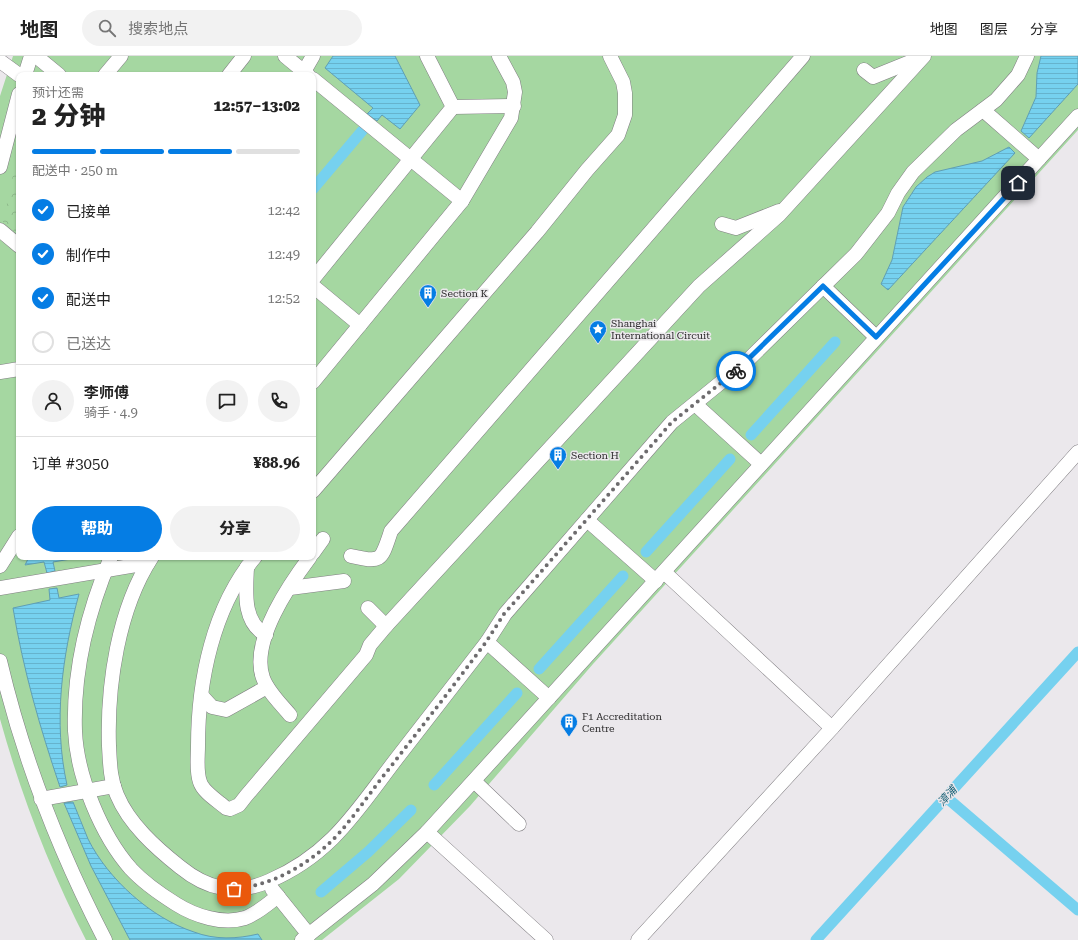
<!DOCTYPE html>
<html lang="zh">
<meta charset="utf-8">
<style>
body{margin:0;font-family:"Roboto Serif","Noto Sans SC",serif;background:#f2f2f2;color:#222;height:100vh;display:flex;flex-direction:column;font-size:15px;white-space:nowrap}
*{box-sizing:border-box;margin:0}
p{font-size:13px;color:#767676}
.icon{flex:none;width:22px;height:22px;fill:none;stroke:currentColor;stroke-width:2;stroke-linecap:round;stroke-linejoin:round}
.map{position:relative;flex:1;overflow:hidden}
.details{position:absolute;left:16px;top:16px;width:300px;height:488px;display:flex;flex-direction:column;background:#fff;border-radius:8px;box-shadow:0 1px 3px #0004}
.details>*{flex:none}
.pin{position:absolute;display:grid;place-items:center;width:34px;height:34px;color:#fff;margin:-17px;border-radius:8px;box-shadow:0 2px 6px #0006}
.courier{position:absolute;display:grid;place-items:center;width:40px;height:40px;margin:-20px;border:3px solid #057de4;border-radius:50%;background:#fff;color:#222;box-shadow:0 1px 5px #0007}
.overview em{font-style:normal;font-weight:800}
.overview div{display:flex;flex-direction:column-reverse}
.overview{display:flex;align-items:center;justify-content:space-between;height:68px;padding:0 16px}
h1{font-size:26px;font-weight:800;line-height:30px}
.bar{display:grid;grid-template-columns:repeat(4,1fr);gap:6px 4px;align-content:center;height:48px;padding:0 16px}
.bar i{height:5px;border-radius:3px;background:#e0e0e0}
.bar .selected{background:#057de4}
.bar p{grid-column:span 4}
.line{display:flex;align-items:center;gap:10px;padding:0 16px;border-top:1px solid #e0e0e0}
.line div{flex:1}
.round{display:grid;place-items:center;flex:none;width:42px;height:42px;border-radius:21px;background:#f2f2f2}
ol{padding:0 16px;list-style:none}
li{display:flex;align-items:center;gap:12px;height:44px}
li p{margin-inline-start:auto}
li .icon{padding:4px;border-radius:50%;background:#057de4;color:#fff;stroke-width:4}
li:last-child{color:#767676}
li i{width:22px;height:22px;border:2px solid #e0e0e0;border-radius:50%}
.cta{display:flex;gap:8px;margin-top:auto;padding:8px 16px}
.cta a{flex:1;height:46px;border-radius:24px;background:#057de4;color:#fff;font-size:16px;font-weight:800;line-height:46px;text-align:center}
.cta a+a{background:#f2f2f2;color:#222}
header{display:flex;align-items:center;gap:24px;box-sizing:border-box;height:56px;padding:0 20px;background:#fff;border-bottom:1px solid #e0e0e0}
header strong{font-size:19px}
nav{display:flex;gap:22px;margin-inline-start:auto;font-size:14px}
.search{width:280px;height:36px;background:#f2f2f2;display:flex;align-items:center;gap:10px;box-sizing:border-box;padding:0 14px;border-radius:22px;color:#767676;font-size:15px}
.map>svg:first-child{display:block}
</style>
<header>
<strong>地图</strong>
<div class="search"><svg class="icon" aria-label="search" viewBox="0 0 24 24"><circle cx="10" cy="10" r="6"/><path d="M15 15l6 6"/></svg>搜索地点</div>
<nav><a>地图</a><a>图层</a><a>分享</a></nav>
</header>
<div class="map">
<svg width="1078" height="884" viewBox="0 0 1078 884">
<defs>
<pattern id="park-crowns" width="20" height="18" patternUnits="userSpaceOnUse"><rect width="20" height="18" fill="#a5d7a1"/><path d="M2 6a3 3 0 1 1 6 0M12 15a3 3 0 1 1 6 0" fill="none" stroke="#8eb98b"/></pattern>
<pattern id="water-rules" width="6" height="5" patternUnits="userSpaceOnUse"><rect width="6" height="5" fill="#76d1ef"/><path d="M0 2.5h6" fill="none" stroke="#66b3cd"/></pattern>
</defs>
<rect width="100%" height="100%" fill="#ebe8ec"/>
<!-- grass -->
<path fill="#a5d7a1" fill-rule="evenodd" d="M 13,0 L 1078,0 L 1078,74 L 593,608 L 470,750 L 399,823 L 322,884 L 86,884 C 50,814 21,739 0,663 L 0,40 ZM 19,19 L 313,19 L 313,501 L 19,501 Z"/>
<!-- park -->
<path fill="url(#park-crowns)" d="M 19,90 L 19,179 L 3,166 Z"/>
<!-- water -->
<g fill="url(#water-rules)" stroke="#5f9fb4">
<path d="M 333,0 L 395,0 L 420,49 L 400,73 L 382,59 L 377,65 L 367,58 L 373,52 L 325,12 Z"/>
<path d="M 1041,0 L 1078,0 L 1078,28 L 1029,82 L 1021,75 L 1036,41 L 1037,17 Z"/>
<path d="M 1009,91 L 1015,97 L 888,234 L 881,228 L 892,204 L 903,151 L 916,131 L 927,121 L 935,116 L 982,105 Z"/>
<path d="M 29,501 L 83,501 L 53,506 L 55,515 L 47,517 L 44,506 L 25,509 Z"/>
<path d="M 57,532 L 59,542 L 79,538 C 62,600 53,666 67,729 L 60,731 C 40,672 23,613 13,552 L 50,544 L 49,533 Z"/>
<path d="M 73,746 C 78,758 83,771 88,783 C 108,823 151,862 194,876 C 215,884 237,883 258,878 L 262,884 L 130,884 L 91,810 L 64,747 Z"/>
</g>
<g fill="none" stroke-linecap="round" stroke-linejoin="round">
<!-- canal -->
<g stroke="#76d1ef" stroke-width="11">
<path d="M 313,133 L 362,75"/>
<path d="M 751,379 L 835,286"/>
<path d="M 646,496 L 730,403"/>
<path d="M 539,613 L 623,520"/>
<path d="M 434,729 L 517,637"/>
<path d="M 946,741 L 1078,854"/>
<path d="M 321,836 L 368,796 L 411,754"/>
<path d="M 816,884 L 1078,596"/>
</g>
<!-- minor casing -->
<g stroke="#807e82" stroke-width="15">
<g id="minor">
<path d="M 36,0 L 59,19"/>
<path d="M 285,0 L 308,19"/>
<path d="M 0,5 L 19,19"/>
<path d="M 864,14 L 873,21 L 920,2"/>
<path d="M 25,19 L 31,0"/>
<path d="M 105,19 L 121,0"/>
<path d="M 229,19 L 244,0"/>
<path d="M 302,19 L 313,0"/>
<path d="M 313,23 L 462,145"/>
<path d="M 453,51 L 514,50"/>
<path d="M 983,54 L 1039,103"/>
<path d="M 0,111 L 19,38"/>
<path d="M 722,168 L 736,172 L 779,155"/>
<path d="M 0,174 L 19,190"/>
<path d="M 313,223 L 453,51 L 427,0"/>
<path d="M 313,230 L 360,269"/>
<path d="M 823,230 L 876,281"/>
<path d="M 0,316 L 19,313"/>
<path d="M 313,326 L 462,145 L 511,62 L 515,36 L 513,26 L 499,0"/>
<path d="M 695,348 L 761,408"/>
<path d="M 313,435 L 537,176 L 587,114 L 618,79 L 625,59 L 625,37 L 623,26 L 610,0"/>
<path d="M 587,464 L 656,525"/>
<path d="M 313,497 L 323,483"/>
<path d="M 351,500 C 382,507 381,505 391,475 L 803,0"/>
<path d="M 111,501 C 88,555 73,616 75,675 C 77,720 101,779 131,813 C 144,827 160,838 176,848 C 195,860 223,869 245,862 C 258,857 268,848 278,840"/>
<path d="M 152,501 C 118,553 107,629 109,690 C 110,707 110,723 117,739 C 129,768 156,792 180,811 C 207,833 235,840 269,825 C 332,798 357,754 397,702 C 427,663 457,625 487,586 L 505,558 L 672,366 L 746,306 L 856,198 L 888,157 L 898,137 L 913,116 L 956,74 L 996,44 L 1018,19 L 1027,0"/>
<path d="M 255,501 C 213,551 198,625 198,690 C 198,701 196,715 200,726 C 203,736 218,745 226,752 L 230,753 L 239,749 L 246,740 L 366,599 L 370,589 L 386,570 L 699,230 L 779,159 L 924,0"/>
<path d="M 0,510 L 19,480"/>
<path d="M 247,511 C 246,535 242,566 266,579"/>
<path d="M 664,516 L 832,672"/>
<path d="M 0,532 L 148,507"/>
<path d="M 290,532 L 344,525"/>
<path d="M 368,552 L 386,570"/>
<path d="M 487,586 L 549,642"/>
<path d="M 0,605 C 23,703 59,795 105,884"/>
<path d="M 202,640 L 212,651 L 226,654 L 267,631"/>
<path d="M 290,659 C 281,648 268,636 263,622 C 250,586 289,529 310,501"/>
<path d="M 474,725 L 519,768"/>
<path d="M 41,743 L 114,730"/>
<path d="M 427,776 L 546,884"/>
<path d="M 272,833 L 309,879"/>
<path d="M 302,884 L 373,828 L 427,776 L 1078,60"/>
<path d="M 638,884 L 832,672 L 1078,396"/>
</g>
</g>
<!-- minor -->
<use href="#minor" stroke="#fff" stroke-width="14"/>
</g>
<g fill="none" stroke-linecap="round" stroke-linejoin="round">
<!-- done -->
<path stroke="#6e6c6e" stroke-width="4" stroke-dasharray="0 7.2" d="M 234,833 C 267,830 299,814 324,792 C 346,773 363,746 381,723 C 417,677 452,632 486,586 L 504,558 L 672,366 L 736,315"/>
<!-- route -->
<path stroke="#057de4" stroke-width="5" d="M 736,315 L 823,230 L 876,281 L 1018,127"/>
</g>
<!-- icons -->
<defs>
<g id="building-pin" transform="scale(0.9)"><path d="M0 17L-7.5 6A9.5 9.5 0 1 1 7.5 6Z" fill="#057de4" stroke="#ebe8ec"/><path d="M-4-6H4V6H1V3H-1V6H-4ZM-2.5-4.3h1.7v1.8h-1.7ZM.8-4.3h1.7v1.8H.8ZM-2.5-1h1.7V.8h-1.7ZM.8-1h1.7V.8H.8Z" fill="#fff"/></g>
<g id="sight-pin" transform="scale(0.9)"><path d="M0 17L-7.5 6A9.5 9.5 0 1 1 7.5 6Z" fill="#057de4" stroke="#ebe8ec"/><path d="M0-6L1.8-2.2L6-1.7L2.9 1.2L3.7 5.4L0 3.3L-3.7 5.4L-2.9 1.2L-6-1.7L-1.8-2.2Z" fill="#fff"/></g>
</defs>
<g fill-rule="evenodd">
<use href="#building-pin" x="428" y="237"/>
<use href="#sight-pin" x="598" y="273"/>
<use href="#building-pin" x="558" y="399"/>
<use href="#building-pin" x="569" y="666"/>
</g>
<g text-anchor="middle" stroke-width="3" stroke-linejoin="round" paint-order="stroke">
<!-- poi labels -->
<g font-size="10" fill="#2a292a" stroke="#ebe8ec" text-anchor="start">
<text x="441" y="241">Section K</text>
<text x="611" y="271">Shanghai<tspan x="611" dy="12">International Circuit</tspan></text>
<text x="571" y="403">Section H</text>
<text x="582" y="664">F1 Accreditation<tspan x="582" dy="12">Centre</tspan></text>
</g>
<!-- water labels -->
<g font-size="11" font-style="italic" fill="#186176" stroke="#ebe8ec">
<text transform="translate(947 740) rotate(-48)" y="4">漳浦</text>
</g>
</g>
</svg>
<div class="pin" style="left:234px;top:833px;background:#ea580c"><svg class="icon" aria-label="bag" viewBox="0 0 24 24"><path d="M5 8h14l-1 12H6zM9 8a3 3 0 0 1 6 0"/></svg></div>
<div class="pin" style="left:1018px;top:127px;background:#1f2937"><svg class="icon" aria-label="home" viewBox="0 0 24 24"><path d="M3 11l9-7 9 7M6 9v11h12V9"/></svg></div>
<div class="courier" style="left:736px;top:315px"><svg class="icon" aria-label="bike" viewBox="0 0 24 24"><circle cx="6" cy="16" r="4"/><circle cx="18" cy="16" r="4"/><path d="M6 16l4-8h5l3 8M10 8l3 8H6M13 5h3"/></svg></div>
<section class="details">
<div class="overview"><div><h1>2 分钟</h1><p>预计还需</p></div><em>12:57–13:02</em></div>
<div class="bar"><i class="selected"></i><i class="selected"></i><i class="selected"></i><i></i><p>配送中 · 250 m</p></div>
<ol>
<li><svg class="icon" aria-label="check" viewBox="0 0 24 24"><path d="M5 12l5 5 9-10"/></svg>已接单<p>12:42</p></li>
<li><svg class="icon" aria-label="check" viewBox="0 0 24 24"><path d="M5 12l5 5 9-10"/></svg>制作中<p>12:49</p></li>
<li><svg class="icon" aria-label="check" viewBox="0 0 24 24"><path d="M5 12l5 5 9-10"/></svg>配送中<p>12:52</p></li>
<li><i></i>已送达</li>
</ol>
<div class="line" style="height:72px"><a class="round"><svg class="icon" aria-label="person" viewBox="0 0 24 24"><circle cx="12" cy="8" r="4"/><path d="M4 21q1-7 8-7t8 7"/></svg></a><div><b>李师傅</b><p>骑手 · 4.9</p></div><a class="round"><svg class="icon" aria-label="chat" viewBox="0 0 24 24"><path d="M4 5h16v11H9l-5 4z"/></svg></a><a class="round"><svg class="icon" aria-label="phone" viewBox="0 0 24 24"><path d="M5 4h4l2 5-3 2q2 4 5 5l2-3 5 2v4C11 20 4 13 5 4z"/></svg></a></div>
<div class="line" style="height:52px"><div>订单 #3050</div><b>¥88.96</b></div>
<div class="cta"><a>帮助</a><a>分享</a></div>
</section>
</div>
